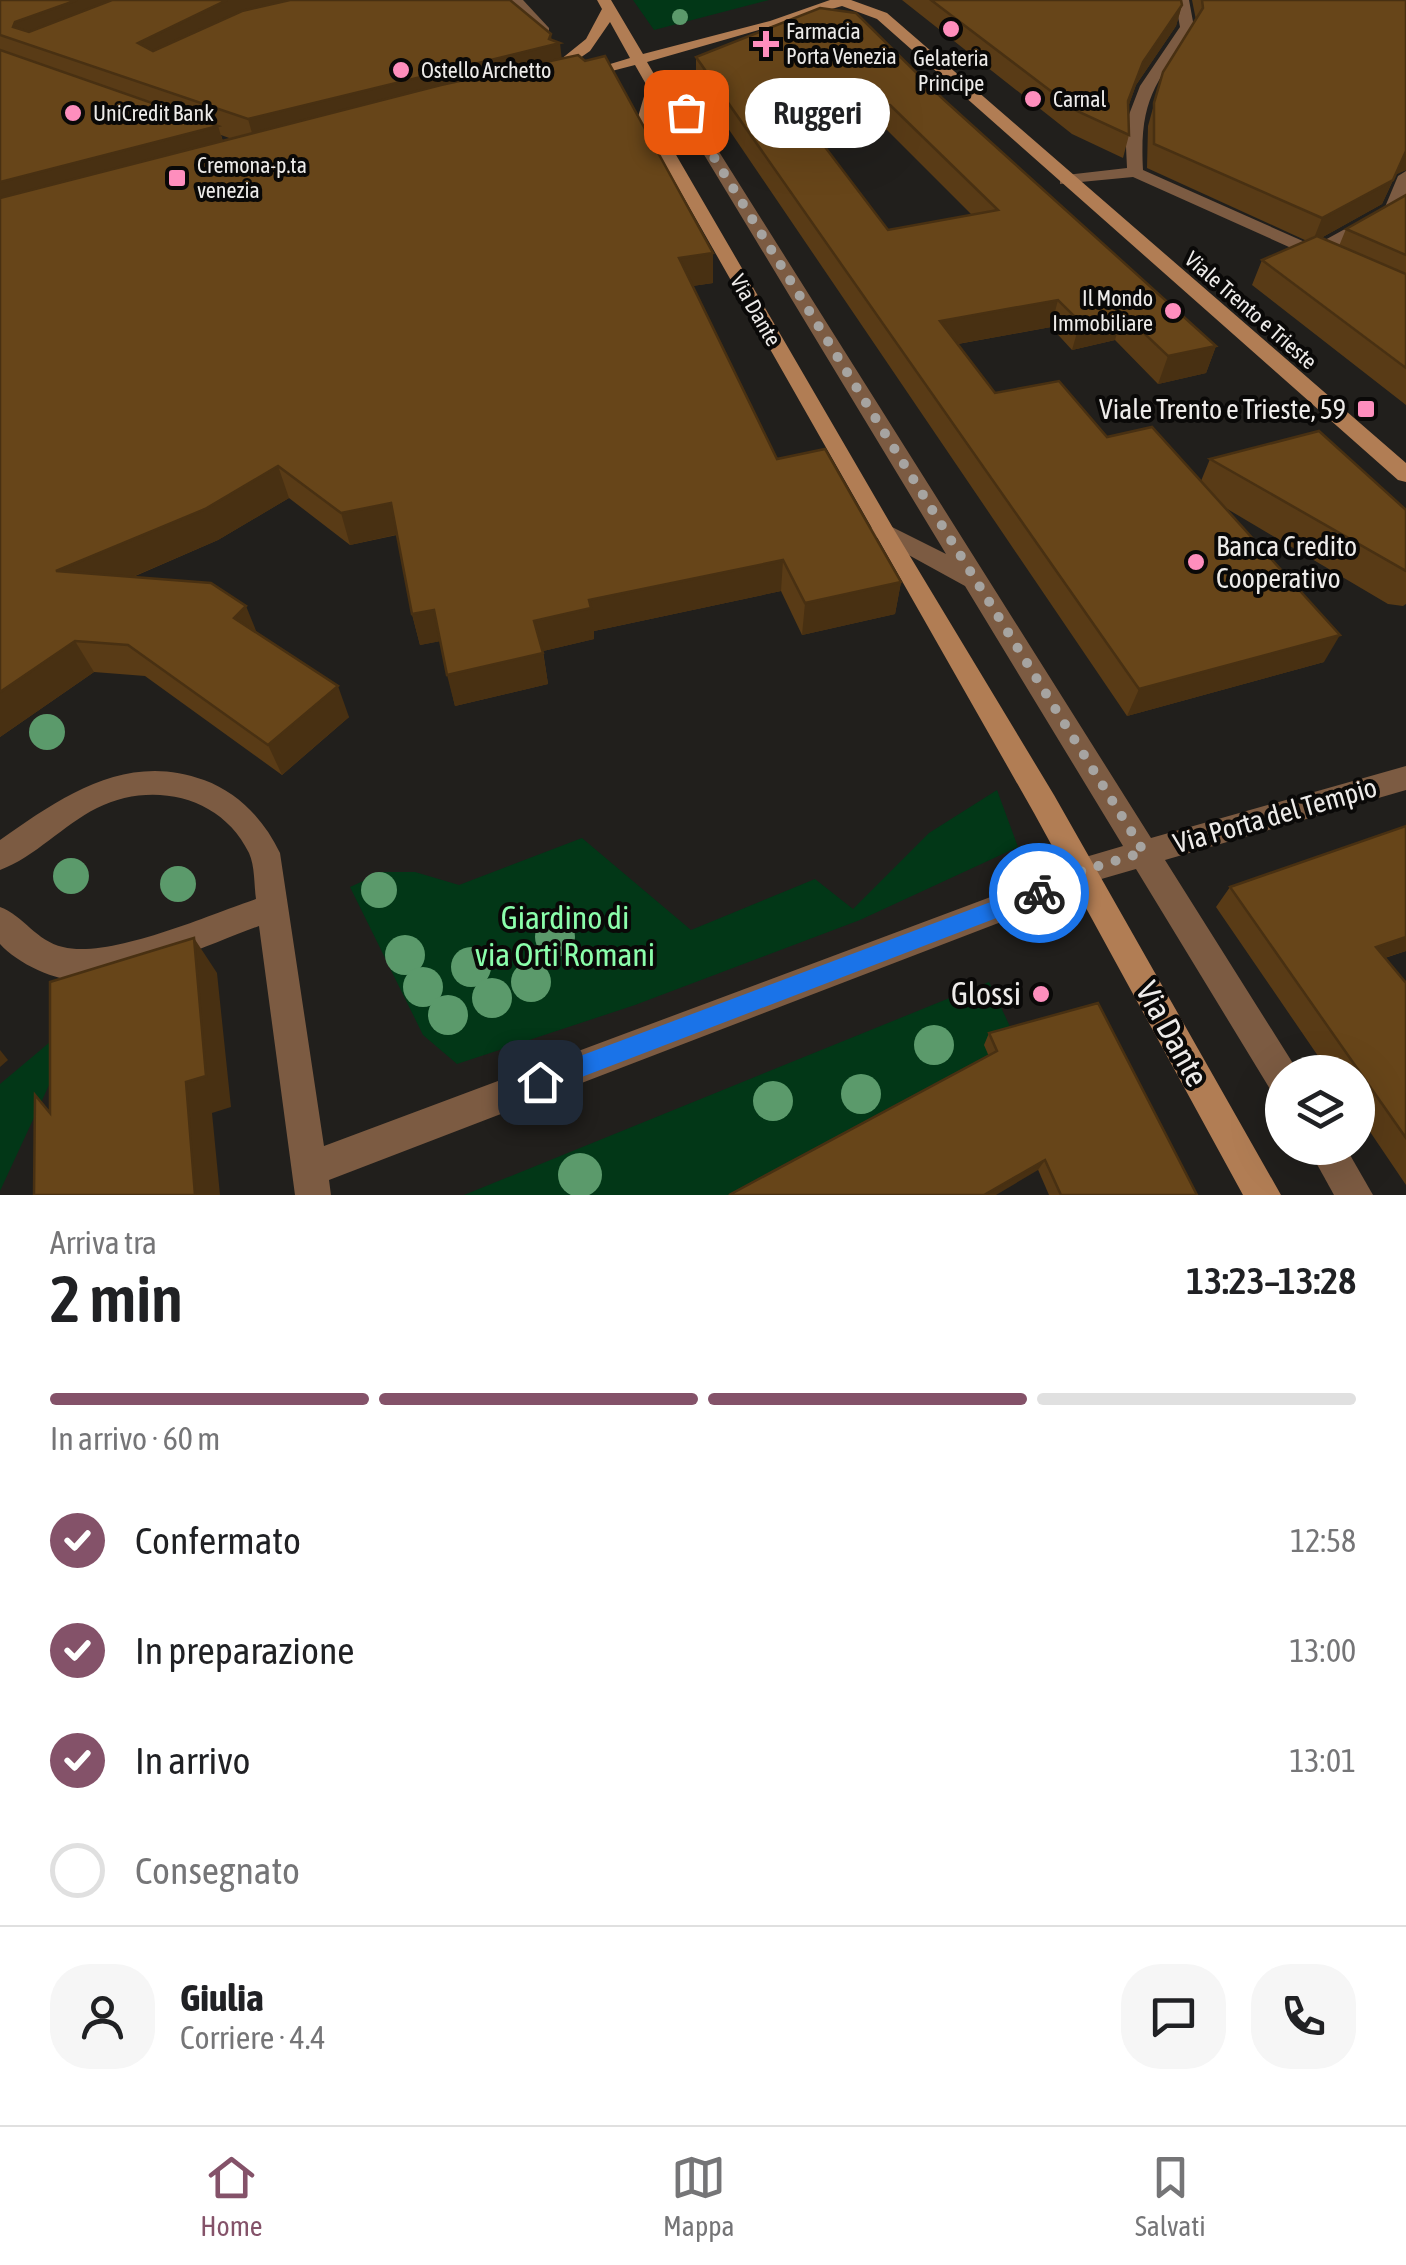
<!DOCTYPE html>
<html lang="it">
<meta charset="utf-8">
<style>
body{margin:0;font-family:"Asap Condensed",sans-serif;background:#f6f6f6;color:#202124;height:100vh;display:flex;flex-direction:column;font-size:38px;white-space:nowrap}
*{box-sizing:border-box;margin:0}
p{font-size:32px;color:#757577}
.icon{flex:none;width:55px;height:55px;fill:none;stroke:currentColor;stroke-width:2;stroke-linecap:round;stroke-linejoin:round}
.map{position:relative;height:1195px;overflow:hidden}
.panel{display:flex;flex-direction:column;background:#fff;flex:1}
.panel>*{flex:none}
.fabs{position:absolute;left:1265px;top:1055px;display:grid;gap:20px}
.fabs a{display:grid;place-items:center;width:110px;height:110px;border-radius:50%;background:#fff;box-shadow:0 10px 40px #0002;font-size:50px}
.pin{position:absolute;display:grid;place-items:center;width:85px;height:85px;color:#fff;margin:-42px;border-radius:20px;box-shadow:0 5px 15px #0006}
.courier{position:absolute;display:grid;place-items:center;width:100px;height:100px;margin:-50px;border:8px solid #1a73e8;border-radius:50%;background:#fff;color:#222;box-shadow:0 2px 12px #0007}
.bubble{position:absolute;height:70px;border-radius:35px;background:#fff;box-shadow:0 10px 40px #0002;font-size:32px;font-weight:600;line-height:70px;text-align:center}
.overview em{font-style:normal;font-weight:600}
.overview div{display:flex;flex-direction:column-reverse}
.overview{display:flex;align-items:center;justify-content:space-between;height:170px;padding:0 50px}
h1{font-size:65px;font-weight:600;line-height:75px}
.bar{display:grid;grid-template-columns:repeat(4,1fr);gap:15px 10px;align-content:center;height:120px;padding:0 50px}
.bar i{height:12px;border-radius:8px;background:#e0e0e0}
.bar .selected{background:#845269}
.bar p{grid-column:span 4}
.line{display:flex;align-items:center;gap:25px;padding:0 50px;border-top:2px solid #e0e0e0}
.line div{flex:1}
.round{display:grid;place-items:center;flex:none;width:105px;height:105px;border-radius:40px;background:#f6f6f6}
ol{padding:0 50px;list-style:none}
li{display:flex;align-items:center;gap:30px;height:110px}
li p{margin-inline-start:auto}
li .icon{padding:10px;border-radius:50%;background:#845269;color:#fff;stroke-width:4}
li:last-child{color:#757577}
li i{width:55px;height:55px;border:5px solid #e0e0e0;border-radius:50%}
.tab-bar{display:flex;justify-content:space-around;align-items:center;height:140px;border-top:2px solid #e0e0e0;background:#fff;font-size:28px;color:#757577}
.tab-bar a{display:grid;justify-items:center;gap:5px}
.tab-bar .selected{color:#845269}
.map>svg:first-child{display:block}
</style>
<div class="map">
<svg width="1406" height="1195" viewBox="0 0 1406 1195">
<rect width="100%" height="100%" fill="#211f1c"/>
<!-- green -->
<g fill="#023717">
<path d="M 633,0 L 769,0 L 654,30 Z"/>
<path d="M 997,790 L 1018,847 L 860,920 L 635,1005 L 457,1064 L 423,1035 L 350,887 L 383,872 L 415,872 L 459,885 L 582,838 L 691,930 L 815,879 L 853,909 L 929,833 Z"/>
<path d="M 989,982 L 1015,1037 L 991,1062 L 747,1195 L 464,1195 Z"/>
<path d="M 81,1016 L 0,1191 L 0,1084 Z"/>
</g>
<g fill="none" stroke-linecap="round" stroke-linejoin="round">
<!-- lane -->
<path fill="#7c5b42" fill-rule="evenodd" d="M 511,0 L 523,0 L 549,28 L 549,34 L 541,34 Z"/>
<!-- street -->
<g fill="#7c5b42" fill-rule="evenodd">
<path d="M 1175,0 L 1189,0 L 1194,27 C 1156,84 1139,98 1143,170 L 1314,246 L 1385,207 L 1398,176 L 1406,171 L 1406,197 L 1398,214 L 1328,253 L 1336,259 L 1327,264 L 1133,177 L 1060,184 L 1060,176 L 1066,175 L 1127,168 L 1125,125 L 1140,86 L 1180,27 Z"/>
<path d="M 649,83 L 659,83 L 694,112 L 1151,838 L 1406,766 L 1406,790 L 1165,860 L 1294,1065 L 1297,1072 L 1282,1072 L 1282,1094 L 1270,1089 L 1136,869 L 1091,882 L 1061,899 L 329,1180 L 331,1195 L 295,1195 L 259,926 C 210,944 141,976 90,981 C 61,984 19,965 0,944 L 0,907 C 24,916 36,941 63,947 C 109,959 209,915 256,899 C 254,885 255,866 249,853 C 221,795 151,781 97,808 C 63,825 35,857 0,870 L 0,840 C 61,797 126,751 204,780 C 239,793 264,820 280,853 L 324,1146 L 1039,879 L 1072,861 L 1123,846 L 965,586 L 874,536 L 870,530 L 874,524 L 882,522 L 946,554 L 680,115 L 649,89 Z"/>
<path d="M 1308,1148 L 1346,1148 L 1373,1195 L 1334,1195 Z"/>
</g>
<!-- secondary -->
<path fill="#b17d54" fill-rule="evenodd" d="M 597,0 L 611,0 L 643,54 L 770,21 L 830,0 L 851,0 L 887,13 L 1406,463 L 1406,482 L 1398,480 L 877,19 L 842,6 L 647,62 L 661,86 L 654,117 L 893,528 L 1054,795 L 1281,1195 L 1243,1195 L 1034,813 L 638,117 L 647,86 L 635,65 L 581,79 L 574,75 L 630,58 L 610,22 L 590,51 L 567,67 L 555,64 L 586,39 L 602,9 Z"/>
</g>
<!-- trees -->
<g fill="#5b9a6b">
<circle cx="680" cy="17" r="8"/>
<circle cx="47" cy="732" r="18"/>
<circle cx="71" cy="876" r="18"/>
<circle cx="178" cy="884" r="18"/>
<circle cx="379" cy="890" r="18"/>
<circle cx="555" cy="937" r="20"/>
<circle cx="405" cy="955" r="20"/>
<circle cx="471" cy="967" r="20"/>
<circle cx="531" cy="982" r="20"/>
<circle cx="423" cy="987" r="20"/>
<circle cx="492" cy="998" r="20"/>
<circle cx="448" cy="1015" r="20"/>
<circle cx="934" cy="1045" r="20"/>
<circle cx="861" cy="1094" r="20"/>
<circle cx="773" cy="1101" r="20"/>
<circle cx="580" cy="1175" r="22"/>
</g>
<!-- wall -->
<g fill="#593b16" fill-rule="evenodd">
<path d="M 0,0 L 552,40 L 562,59 L 713,283 L 692,286 L 777,459 L 901,582 L 895,614 L 802,635 L 781,591 L 594,631 L 594,639 L 543,651 L 548,684 L 455,706 L 440,641 L 420,645 L 412,614 L 397,535 L 350,545 L 289,498 L 218,540 L 133,577 L 258,633 L 349,717 L 282,775 L 145,676 L 94,672 L 0,737 ZM 221,135 L 232,139 L 223,141 Z"/>
<path d="M 902,0 L 1181,0 L 1182,5 L 1176,26 L 1136,85 L 1128,107 L 1129,135 L 1123,158 L 1072,134 Z"/>
<path d="M 1192,0 L 1406,0 L 1406,170 L 1396,174 L 1382,204 L 1321,238 L 1339,246 L 1346,229 L 1406,195 L 1406,405 L 1252,285 L 1262,260 L 1307,241 L 1147,168 L 1148,126 L 1163,72 L 1196,20 Z"/>
<path d="M 696,57 L 942,98 L 1216,346 L 1206,373 L 1158,384 L 1115,340 L 1072,350 L 1051,327 L 958,344 L 995,393 L 1107,437 L 1201,481 L 1210,459 L 1406,510 L 1406,604 L 1403,606 L 1388,604 L 1224,507 L 1324,662 L 1127,716 L 696,81 ZM 887,130 L 972,215 L 888,230 L 820,140 Z"/>
<path d="M 1406,826 L 1406,951 L 1385,958 L 1406,983 L 1406,1185 L 1358,1114 L 1358,1072 L 1329,1072 L 1216,907 L 1230,887 Z"/>
<path d="M 989,1033 L 1197,1195 L 1049,1195 L 984,1045 Z"/>
</g>
<!-- shaded-wall -->
<g fill="#483012">
<path d="M 77,0 L 155,0 L 19,41 L 13,27 L 15,22 Z"/>
<path d="M 227,0 L 350,0 L 147,70 L 138,43 Z"/>
<path d="M 1182,5 L 1176,26 L 1136,85 L 1122,124 L 1128,101 L 1143,62 Z"/>
<path d="M 551,34 L 552,45 L 560,43 L 563,70 L 256,147 L 248,119 L 549,39 Z"/>
<path d="M 890,105 L 887,130 L 802,143 L 803,118 Z"/>
<path d="M 218,126 L 227,155 L 0,215 L 0,182 Z"/>
<path d="M 1406,151 L 1406,170 L 1395,175 Z"/>
<path d="M 1393,180 L 1382,204 L 1312,243 L 1322,218 Z"/>
<path d="M 713,253 L 713,283 L 679,288 L 679,258 Z"/>
<path d="M 1058,300 L 1051,327 L 935,348 L 940,321 Z"/>
<path d="M 1123,313 L 1115,340 L 1072,350 L 1080,322 Z"/>
<path d="M 1216,346 L 1206,373 L 1158,384 L 1168,356 Z"/>
<path d="M 278,466 L 289,498 L 218,540 L 74,602 L 56,571 Z"/>
<path d="M 391,503 L 399,534 L 350,545 L 341,513 Z"/>
<path d="M 783,560 L 781,591 L 594,631 L 594,639 L 539,652 L 534,621 L 589,600 Z"/>
<path d="M 901,582 L 895,614 L 802,635 L 805,603 Z"/>
<path d="M 246,606 L 259,638 L 234,618 Z"/>
<path d="M 434,610 L 441,641 L 420,645 L 412,614 Z"/>
<path d="M 1340,635 L 1324,662 L 1127,716 L 1139,689 Z"/>
<path d="M 75,641 L 94,672 L 0,737 L 0,692 Z"/>
<path d="M 543,653 L 548,684 L 455,706 L 447,675 Z"/>
<path d="M 338,686 L 349,717 L 282,775 L 268,745 Z"/>
<path d="M 1406,937 L 1406,951 L 1358,966 L 1376,947 Z"/>
<path d="M 194,938 L 217,973 L 231,1107 L 212,1113 L 220,1195 L 195,1195 L 186,1082 Z"/>
<path d="M 0,1050 L 8,1060 L 0,1067 Z"/>
<path d="M 1045,1160 L 1038,1170 L 996,1195 L 984,1195 Z"/>
</g>
<!-- building -->
<g fill="#674519" stroke="#483012" stroke-width="2.5" fill-rule="evenodd">
<path d="M 0,0 L 77,0 L 15,22 L 13,27 L 29,32 L 112,0 L 227,0 L 138,43 L 153,51 L 242,11 L 290,0 L 510,0 L 551,34 L 549,39 L 560,43 L 248,119 L 0,35 Z"/>
<path d="M 931,0 L 1181,0 L 1182,5 L 1143,62 L 1128,101 L 1129,135 L 1077,111 Z"/>
<path d="M 1202,0 L 1406,0 L 1406,151 L 1393,180 L 1322,218 L 1154,144 L 1154,103 L 1163,72 L 1203,8 Z"/>
<path d="M 820,8 L 856,13 L 942,98 L 1216,346 L 1168,356 L 1123,313 L 1080,322 L 1058,300 L 940,321 L 995,393 L 1059,381 L 1107,437 L 1152,427 L 1340,635 L 1139,689 L 696,57 ZM 890,105 L 998,210 L 888,230 L 803,118 Z"/>
<path d="M 0,50 L 218,126 L 0,182 Z"/>
<path d="M 578,55 L 585,61 L 605,56 L 713,253 L 679,258 L 777,459 L 825,449 L 901,582 L 805,603 L 783,560 L 589,600 L 591,608 L 534,621 L 543,653 L 447,675 L 434,610 L 412,614 L 391,503 L 341,513 L 278,466 L 205,509 L 56,571 L 211,583 L 246,606 L 234,618 L 338,686 L 268,745 L 128,645 L 75,641 L 0,692 L 0,198 L 441,85 Z"/>
<path d="M 1406,195 L 1406,255 L 1346,229 Z"/>
<path d="M 1317,236 L 1406,274 L 1406,368 L 1262,260 Z"/>
<path d="M 1319,431 L 1406,510 L 1406,571 L 1210,459 Z"/>
<path d="M 1406,826 L 1406,937 L 1376,947 L 1406,983 L 1406,1138 L 1230,887 Z"/>
<path d="M 194,938 L 206,1076 L 186,1082 L 195,1195 L 34,1195 L 35,1095 L 50,1113 L 50,982 Z"/>
<path d="M 1098,1003 L 1197,1195 L 1061,1195 L 1045,1160 L 984,1195 L 729,1195 L 997,1051 L 989,1033 Z"/>
</g>
<!-- route -->
<path fill="#1a73e8" d="M 1039,884 L 1049,893 L 1046,899 L 540,1093 L 532,1090 L 529,1082 L 532,1074 L 540,1071 Z"/>
<g fill="none" stroke-linecap="round" stroke-linejoin="round">
<!-- done -->
<path stroke="#a6a4a1" stroke-width="10" stroke-dasharray="0 18" d="M 686,112 L 1144,852 L 1082,871 L 1039,893"/>
</g>
<!-- markers -->
<g fill="#fe8ebd" stroke="#0a0908" stroke-width="4">
<circle cx="951" cy="29" r="10"/>
<path d="M761 29h10v10h10v10h-10v10h-10v-10h-10v-10h10z"/>
<circle cx="401" cy="70" r="10"/>
<circle cx="1033" cy="99" r="10"/>
<circle cx="73" cy="113" r="10"/>
<rect x="167" y="168" width="20" height="20" rx="5"/>
<circle cx="1173" cy="311" r="10"/>
<rect x="1356" y="399" width="20" height="20" rx="5"/>
<circle cx="1196" cy="562" r="10"/>
<circle cx="1041" cy="994" r="10"/>
</g>
<g text-anchor="middle" stroke-width="8" stroke-linejoin="round" paint-order="stroke">
<!-- far-poi labels -->
<g font-size="22" fill="#edebe9" stroke="#0a0908" text-anchor="start">
<text x="786" y="39">Farmacia<tspan x="786" dy="25">Porta Venezia</tspan></text>
<text x="951" y="66" text-anchor="middle">Gelateria<tspan x="951" dy="25">Principe</tspan></text>
<text x="421" y="78">Ostello Archetto</text>
<text x="1053" y="107">Carnal</text>
<text x="93" y="121">UniCredit Bank</text>
<text x="197" y="173">Cremona-p.ta<tspan x="197" dy="25">venezia</tspan></text>
<text x="1153" y="306" text-anchor="end">Il Mondo<tspan x="1153" dy="25">Immobiliare</tspan></text>
</g>
<!-- far-street labels -->
<g font-size="22" fill="#edebe9" stroke="#0a0908">
<text transform="translate(756 310) rotate(60)" y="8">Via Dante</text>
<text transform="translate(1251 310) rotate(41)" y="8">Viale Trento e Trieste</text>
</g>
<!-- poi labels -->
<g font-size="28" fill="#edebe9" stroke="#0a0908" text-anchor="end">
<text x="1346" y="419">Viale Trento e Trieste, 59</text>
<text x="1216" y="556" text-anchor="start">Banca Credito<tspan x="1216" dy="32">Cooperativo</tspan></text>
</g>
<!-- street labels -->
<g font-size="28" fill="#edebe9" stroke="#0a0908">
<text transform="translate(1275 815) rotate(-16)" y="10">Via Porta del Tempio</text>
</g>
<!-- near-park labels -->
<g font-size="32" fill="#8bfeab" stroke="#0a0908">
<text x="565" y="929">Giardino di<tspan x="565" dy="37">via Orti Romani</tspan></text>
</g>
<!-- near-poi labels -->
<g font-size="32" fill="#edebe9" stroke="#0a0908" text-anchor="end">
<text x="1021" y="1005">Glossi</text>
</g>
<!-- near-street labels -->
<g font-size="32" fill="#edebe9" stroke="#0a0908">
<text transform="translate(1172 1034) rotate(61)" y="11">Via Dante</text>
</g>
</g>
</svg>
<div class="fabs">
<a><svg class="icon" aria-label="layers" viewBox="0 0 24 24"><path d="M12 4l9 5-9 5-9-5zM3 14l9 5 9-5"/></svg></a>
</div>
<div class="pin" style="left:686px;top:112px;background:#ea580c"><svg class="icon" aria-label="bag" viewBox="0 0 24 24"><path d="M5 8h14l-1 12H6zM9 8a3 3 0 0 1 6 0"/></svg></div>
<div class="pin" style="left:540px;top:1082px;background:#1f2937"><svg class="icon" aria-label="home" viewBox="0 0 24 24"><path d="M3 11l9-7 9 7M6 9v11h12V9"/></svg></div>
<div class="courier" style="left:1039px;top:893px"><svg class="icon" aria-label="bike" viewBox="0 0 24 24"><circle cx="6" cy="16" r="4"/><circle cx="18" cy="16" r="4"/><path d="M6 16l4-8h5l3 8M10 8l3 8H6M13 5h3"/></svg></div>
<div class="bubble" style="left:745px;top:78px;width:145px">Ruggeri</div>
</div>
<section class="panel">
<div class="overview"><div><h1>2 min</h1><p>Arriva tra</p></div><em>13:23–13:28</em></div>
<div class="bar"><i class="selected"></i><i class="selected"></i><i class="selected"></i><i></i><p>In arrivo · 60 m</p></div>
<ol>
<li><svg class="icon" aria-label="check" viewBox="0 0 24 24"><path d="M5 12l5 5 9-10"/></svg>Confermato<p>12:58</p></li>
<li><svg class="icon" aria-label="check" viewBox="0 0 24 24"><path d="M5 12l5 5 9-10"/></svg>In preparazione<p>13:00</p></li>
<li><svg class="icon" aria-label="check" viewBox="0 0 24 24"><path d="M5 12l5 5 9-10"/></svg>In arrivo<p>13:01</p></li>
<li><i></i>Consegnato</li>
</ol>
<div class="line" style="height:180px"><a class="round"><svg class="icon" aria-label="person" viewBox="0 0 24 24"><circle cx="12" cy="8" r="4"/><path d="M4 21q1-7 8-7t8 7"/></svg></a><div><b>Giulia</b><p>Corriere · 4.4</p></div><a class="round"><svg class="icon" aria-label="chat" viewBox="0 0 24 24"><path d="M4 5h16v11H9l-5 4z"/></svg></a><a class="round"><svg class="icon" aria-label="phone" viewBox="0 0 24 24"><path d="M5 4h4l2 5-3 2q2 4 5 5l2-3 5 2v4C11 20 4 13 5 4z"/></svg></a></div>
</section>
<nav class="tab-bar">
<a class="selected"><svg class="icon" aria-label="home" viewBox="0 0 24 24"><path d="M3 11l9-7 9 7M6 9v11h12V9"/></svg>Home</a>
<a><svg class="icon" aria-label="map" viewBox="0 0 24 24"><path d="M3 6l6-2 6 2 6-2v14l-6 2-6-2-6 2zM9 4v14M15 6v14"/></svg>Mappa</a>
<a><svg class="icon" aria-label="saved" viewBox="0 0 24 24"><path d="M7 4h10v16l-5-4-5 4z"/></svg>Salvati</a>
</nav>
